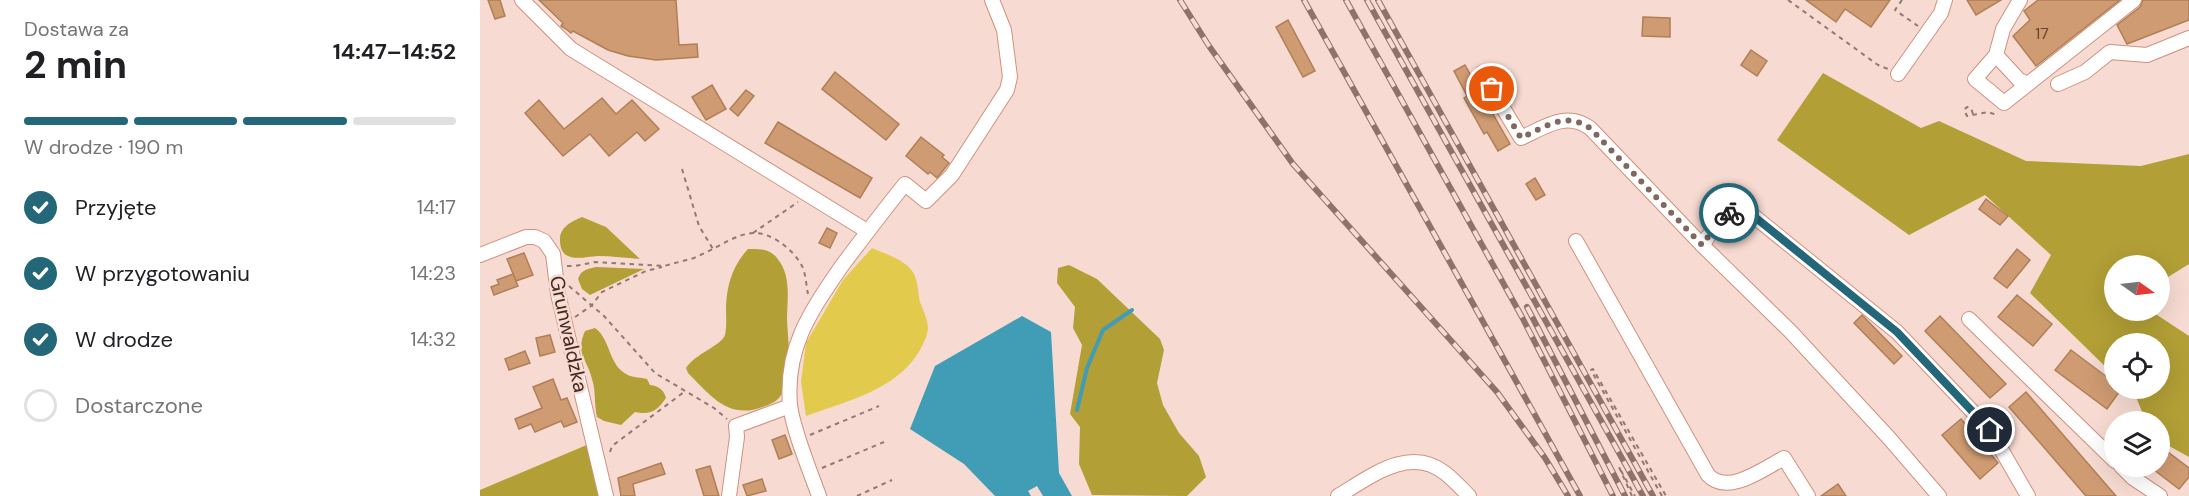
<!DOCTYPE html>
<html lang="pl">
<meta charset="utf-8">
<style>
body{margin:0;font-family:"DM Sans",sans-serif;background:#f2f2f2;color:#202124;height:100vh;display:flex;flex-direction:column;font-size:22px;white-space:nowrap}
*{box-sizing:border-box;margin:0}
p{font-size:20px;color:#757577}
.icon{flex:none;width:33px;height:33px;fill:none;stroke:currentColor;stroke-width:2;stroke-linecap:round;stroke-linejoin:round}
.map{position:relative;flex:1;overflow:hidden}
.drawer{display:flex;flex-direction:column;background:#fff;width:480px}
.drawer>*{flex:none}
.needle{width:39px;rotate:104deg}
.fabs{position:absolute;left:1624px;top:255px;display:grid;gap:12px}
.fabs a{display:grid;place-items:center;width:66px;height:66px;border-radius:50%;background:#fff;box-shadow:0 6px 24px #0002;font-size:30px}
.pin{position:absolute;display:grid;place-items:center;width:51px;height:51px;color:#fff;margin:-26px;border:3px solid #fff;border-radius:50%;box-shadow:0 2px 6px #0007}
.courier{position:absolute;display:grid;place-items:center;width:60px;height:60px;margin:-30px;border:4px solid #246779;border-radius:50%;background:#fff;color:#222;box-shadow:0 2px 8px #0007}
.head em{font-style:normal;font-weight:700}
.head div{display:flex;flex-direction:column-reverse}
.head{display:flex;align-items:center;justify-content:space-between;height:102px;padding:0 24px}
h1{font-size:39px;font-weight:700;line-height:45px}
.bar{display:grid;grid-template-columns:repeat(4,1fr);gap:9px 6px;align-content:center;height:72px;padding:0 24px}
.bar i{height:8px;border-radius:4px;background:#e0e0e0}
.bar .current{background:#246779}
.bar p{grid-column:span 4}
ol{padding:0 24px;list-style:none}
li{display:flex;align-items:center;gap:18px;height:66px}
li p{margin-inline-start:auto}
li .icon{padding:6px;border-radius:50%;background:#246779;color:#fff;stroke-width:4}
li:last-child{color:#757577}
li i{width:33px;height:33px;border:3px solid #e0e0e0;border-radius:50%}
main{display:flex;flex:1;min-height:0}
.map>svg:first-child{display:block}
</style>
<main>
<section class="drawer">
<div class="head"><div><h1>2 min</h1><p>Dostawa za</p></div><em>14:47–14:52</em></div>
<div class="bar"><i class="current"></i><i class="current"></i><i class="current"></i><i></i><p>W drodze · 190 m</p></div>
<ol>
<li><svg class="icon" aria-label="check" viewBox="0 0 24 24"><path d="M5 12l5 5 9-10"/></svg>Przyjęte<p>14:17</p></li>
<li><svg class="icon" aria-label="check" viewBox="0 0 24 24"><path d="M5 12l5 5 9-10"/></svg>W przygotowaniu<p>14:23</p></li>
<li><svg class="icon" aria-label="check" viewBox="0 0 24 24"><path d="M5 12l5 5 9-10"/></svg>W drodze<p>14:32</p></li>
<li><i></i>Dostarczone</li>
</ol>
</section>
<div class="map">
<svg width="1709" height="496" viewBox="0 0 1709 496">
<rect width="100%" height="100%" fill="#f7dbd2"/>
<!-- green -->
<path fill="#e2cb4c" d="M 392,248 C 405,254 427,260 434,274 C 438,282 438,293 440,302 C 443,310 448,320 448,328 C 447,337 444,342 440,350 C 417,390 367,401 326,416 L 321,382 L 326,343 L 363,280 Z"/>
<!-- forest -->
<g fill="#b29f36">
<path d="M 1343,73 L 1441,128 L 1459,121 L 1546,161 L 1661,166 L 1709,154 L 1709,264 L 1680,282 L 1680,266 L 1635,266 L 1635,310 L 1671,311 L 1709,336 L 1709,457 L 1680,441 L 1680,422 L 1666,421 L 1655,395 L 1648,389 L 1680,388 L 1680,344 L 1635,344 L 1635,376 L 1550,293 L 1571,255 L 1505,195 L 1429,235 L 1297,140 Z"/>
<path d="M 102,217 L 126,227 L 160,259 C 146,258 132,256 118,256 C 102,257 79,265 80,238 C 81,226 93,221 102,217 Z"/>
<path d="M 268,249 C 279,249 289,248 297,258 C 312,276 307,299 307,320 C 308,342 313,371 302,393 C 299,400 292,404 285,406 C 249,421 231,396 208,373 L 206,368 C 216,353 241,346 245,335 C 247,326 246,315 246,306 C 247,284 253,265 268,249 Z"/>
<path d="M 589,265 L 617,279 L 680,339 L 684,350 L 677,383 L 683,405 L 699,433 L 719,456 L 726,477 L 707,496 L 612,495 L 599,464 L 600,427 L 590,414 L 602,345 L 593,328 L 595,307 L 577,283 L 578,268 Z"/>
<path d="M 116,267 L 164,269 L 110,295 L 102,289 L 98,279 C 101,270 107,269 116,267 Z"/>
<path d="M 115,328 C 131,339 128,366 148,375 C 153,378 161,377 167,379 L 170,385 C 179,386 184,390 186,398 C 177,411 171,415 155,412 L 141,425 L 124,421 L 117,417 C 114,404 116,391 112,379 C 107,358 95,354 105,331 Z"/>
<path d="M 109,444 L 120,496 L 0,496 L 0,490 Z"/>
</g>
<!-- water -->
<path fill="#419cb5" d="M 542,316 L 571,332 L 579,473 L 592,496 L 563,496 L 557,486 L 548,491 L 551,496 L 515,496 L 484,464 L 430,429 L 455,366 Z"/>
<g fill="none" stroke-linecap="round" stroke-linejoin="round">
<!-- stream -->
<path stroke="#419cb5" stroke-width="4" d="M 597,410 L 607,368 L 623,330 L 652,310"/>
</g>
<!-- building -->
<g fill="#cf9b72" stroke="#b17e56" stroke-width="1.5">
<path d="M 8,0 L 20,0 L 25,16 L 15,19 Z"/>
<path d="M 59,0 L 196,0 L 199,45 L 217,44 L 218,57 L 176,60 L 148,56 L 128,50 L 93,31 L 91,33 L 86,29 L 81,26 L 83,23 Z"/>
<path d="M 1326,0 L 1410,0 L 1391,27 L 1365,9 L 1356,22 Z"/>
<path d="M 1487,0 L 1521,0 L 1496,15 Z"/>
<path d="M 1558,0 L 1640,0 L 1556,66 L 1533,36 L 1550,20 L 1544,11 Z"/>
<path d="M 1663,0 L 1709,0 L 1709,20 L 1647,44 L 1637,25 L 1660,7 Z"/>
<path d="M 1163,17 L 1190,18 L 1190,37 L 1162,36 Z"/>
<path d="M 808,20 L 835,71 L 823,77 L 796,27 Z"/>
<path d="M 1271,50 L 1287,61 L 1277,76 L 1261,65 Z"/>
<path d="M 985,65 L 1030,144 L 1018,151 L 1007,132 L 1004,134 L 984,98 L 987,96 L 974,71 Z"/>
<path d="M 355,72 L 419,124 L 406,140 L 342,89 Z"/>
<path d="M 232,85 L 246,109 L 226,120 L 212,97 Z"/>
<path d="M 266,90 L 274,96 L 258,116 L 250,109 Z"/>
<path d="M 122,98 L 136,114 L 152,100 L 179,129 L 165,141 L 157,132 L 129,156 L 110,134 L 83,156 L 45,113 L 59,100 L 84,129 Z"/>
<path d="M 298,122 L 392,178 L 380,198 L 285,143 Z"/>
<path d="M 441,137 L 464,155 L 462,157 L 469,163 L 457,178 L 450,172 L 448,174 L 426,156 Z"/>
<path d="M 1055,178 L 1065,195 L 1056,200 L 1046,184 Z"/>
<path d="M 1506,199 L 1528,216 L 1520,225 L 1499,209 Z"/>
<path d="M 347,228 L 357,233 L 350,248 L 339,243 Z"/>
<path d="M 1537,249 L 1550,260 L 1527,288 L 1514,278 Z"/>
<path d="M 44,253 L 53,275 L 36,281 L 27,259 Z"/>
<path d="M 33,274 L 38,286 L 14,295 L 11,287 L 19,284 L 17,280 Z"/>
<path d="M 1537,295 L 1572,324 L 1553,346 L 1518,317 Z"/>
<path d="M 1382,315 L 1422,356 L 1414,364 L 1374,323 Z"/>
<path d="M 1460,316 L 1526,384 L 1510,398 L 1445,331 Z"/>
<path d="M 70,335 L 75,352 L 60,356 L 56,338 Z"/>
<path d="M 1591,350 L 1635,383 L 1635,388 L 1642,388 L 1627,409 L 1575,370 Z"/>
<path d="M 45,351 L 50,363 L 29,370 L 25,359 Z"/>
<path d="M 73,379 L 81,400 L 87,398 L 97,422 L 84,427 L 81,421 L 55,432 L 51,424 L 39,429 L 35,419 L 62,408 L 53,387 Z"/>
<path d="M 1546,392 L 1636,496 L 1606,496 L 1529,407 Z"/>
<path d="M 1481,419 L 1518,463 L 1500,479 L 1462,435 Z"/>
<path d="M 305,435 L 312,454 L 299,459 L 292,440 Z"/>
<path d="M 1680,446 L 1709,468 L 1709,477 L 1699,489 L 1669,466 L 1680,466 Z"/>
<path d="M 181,463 L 185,474 L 153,484 L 155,496 L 141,496 L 138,478 Z"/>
<path d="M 230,466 L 239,496 L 224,496 L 216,470 Z"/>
<path d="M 282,479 L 286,491 L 267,496 L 263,485 Z"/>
<path d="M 1358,484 L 1366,496 L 1341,496 Z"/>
</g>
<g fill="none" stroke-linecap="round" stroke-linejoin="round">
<!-- minor casing -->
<g stroke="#d1917d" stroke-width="16">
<g id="minor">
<path d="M 42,0 L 91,49 L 387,231"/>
<path d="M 1540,0 L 1523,29 L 1516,55 L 1539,80 L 1548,84 L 1654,0"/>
<path d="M 1516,55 L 1495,79 L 1524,103 L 1548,84"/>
<path d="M 1002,73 L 1041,138 C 1065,127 1086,111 1110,128 L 1222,245 L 1311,332 L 1409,438 L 1459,496"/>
<path d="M 1418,74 L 1461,13 L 1465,0"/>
<path d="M 1578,84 L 1605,72 L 1630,52 L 1667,55 L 1709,38"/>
<path d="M 1096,241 L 1228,475 C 1248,496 1283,469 1304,458 L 1328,496"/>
<path d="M 1222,245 L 1241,219 L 1260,205 L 1417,332 L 1510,430 L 1548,496"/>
<path d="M 0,255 L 46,237 L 55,237 L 64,241 L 73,254 L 78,294 L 126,496"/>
<path d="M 1489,319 L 1635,461"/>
<path d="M 1641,466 L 1653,478 L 1680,496"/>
<path d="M 249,496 L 257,437 L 256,426 L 310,406"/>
<path d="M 339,496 C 330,471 313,430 310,405 C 305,347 331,311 361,267 C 382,239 403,211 425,184 L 446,201 L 472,175 L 527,90 L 530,77 L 524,30 L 512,0"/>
<path d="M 858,496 C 890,477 929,445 965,473 C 974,480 981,488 989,496"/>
</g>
</g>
<!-- path -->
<g stroke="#947971" stroke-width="2" stroke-dasharray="4.5 4.5" stroke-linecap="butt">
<path d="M 1308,0 L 1398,65 L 1408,69"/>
<path d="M 1422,0 L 1415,10 L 1438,26"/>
<path d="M 1493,114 L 1491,108 L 1487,107 L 1484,110 L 1487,116 L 1508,112 L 1517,115"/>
<path d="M 202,169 L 219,226 L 233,249 C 244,243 259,234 273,233 C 291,232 314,250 322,266 C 326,274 326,285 328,294"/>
<path d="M 273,233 L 318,202"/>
<path d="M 87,266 L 95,266 L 115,262 L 184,266 L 214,258 L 233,249"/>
<path d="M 89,286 L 124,316 L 175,373 L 234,408 L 247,419"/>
<path d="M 95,317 L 111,306 L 122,292 L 166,271 L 182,267"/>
<path d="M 330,435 L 399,406"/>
<path d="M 130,452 L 132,446 L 204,392"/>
<path d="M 342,468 L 404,442"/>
<path d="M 377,496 L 412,480"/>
<path d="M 1152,496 L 1139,467 L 1155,496"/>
<path d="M 1182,496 L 1111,370 L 1113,369 L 1186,496"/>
</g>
<!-- minor -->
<use href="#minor" stroke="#fff" stroke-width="14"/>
<!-- rail casing -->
<g stroke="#8e736b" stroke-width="6">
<g id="rail">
<path d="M 700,0 L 729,46 L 813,164 L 1017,392 L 1065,458 L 1088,496"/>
<path d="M 824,0 L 1100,496"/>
<path d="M 866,0 L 1042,317 L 1133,496"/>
<path d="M 887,0 L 1163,496"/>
<path d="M 898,0 L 1173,496"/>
<path d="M 1047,307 L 1145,496"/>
</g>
</g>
<!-- rail -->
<use href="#rail" stroke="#f7dbd2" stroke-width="4" stroke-dasharray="11" stroke-linecap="butt"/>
</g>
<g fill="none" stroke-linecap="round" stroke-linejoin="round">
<!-- done -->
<path stroke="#81675e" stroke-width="6" stroke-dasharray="0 10.8" d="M 1012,89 L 1041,138 C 1065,127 1085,111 1110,128 L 1222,245 L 1241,219 L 1249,213"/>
<!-- route -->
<path stroke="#246779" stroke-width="8" d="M 1249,213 L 1260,205 L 1417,332 L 1510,430"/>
</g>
<g text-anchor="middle" stroke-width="5" stroke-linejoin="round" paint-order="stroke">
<!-- number labels -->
<g font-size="16" fill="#654534">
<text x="1562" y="39">17</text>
</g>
<!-- street labels -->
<g font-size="20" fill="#422820" stroke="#f7dbd2">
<text transform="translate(89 334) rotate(78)" y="7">Grunwaldzka</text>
</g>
</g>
</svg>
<div class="fabs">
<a><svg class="needle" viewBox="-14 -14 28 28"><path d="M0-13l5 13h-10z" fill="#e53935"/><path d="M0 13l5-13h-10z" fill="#757577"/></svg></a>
<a><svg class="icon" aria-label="locate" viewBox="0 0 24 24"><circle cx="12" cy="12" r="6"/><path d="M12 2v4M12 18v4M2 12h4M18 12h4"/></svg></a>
<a><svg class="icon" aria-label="layers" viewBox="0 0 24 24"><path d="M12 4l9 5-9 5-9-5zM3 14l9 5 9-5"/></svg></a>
</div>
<div class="pin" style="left:1012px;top:89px;background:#ea580c"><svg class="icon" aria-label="bag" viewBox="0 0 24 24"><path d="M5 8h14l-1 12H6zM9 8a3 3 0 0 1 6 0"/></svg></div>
<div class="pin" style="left:1510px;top:430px;background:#1f2937"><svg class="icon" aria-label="home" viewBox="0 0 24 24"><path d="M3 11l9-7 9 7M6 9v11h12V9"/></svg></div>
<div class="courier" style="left:1249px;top:213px"><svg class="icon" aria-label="bike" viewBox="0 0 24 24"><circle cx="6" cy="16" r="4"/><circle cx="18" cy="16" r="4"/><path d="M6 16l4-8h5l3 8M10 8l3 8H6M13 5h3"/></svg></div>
</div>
</main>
